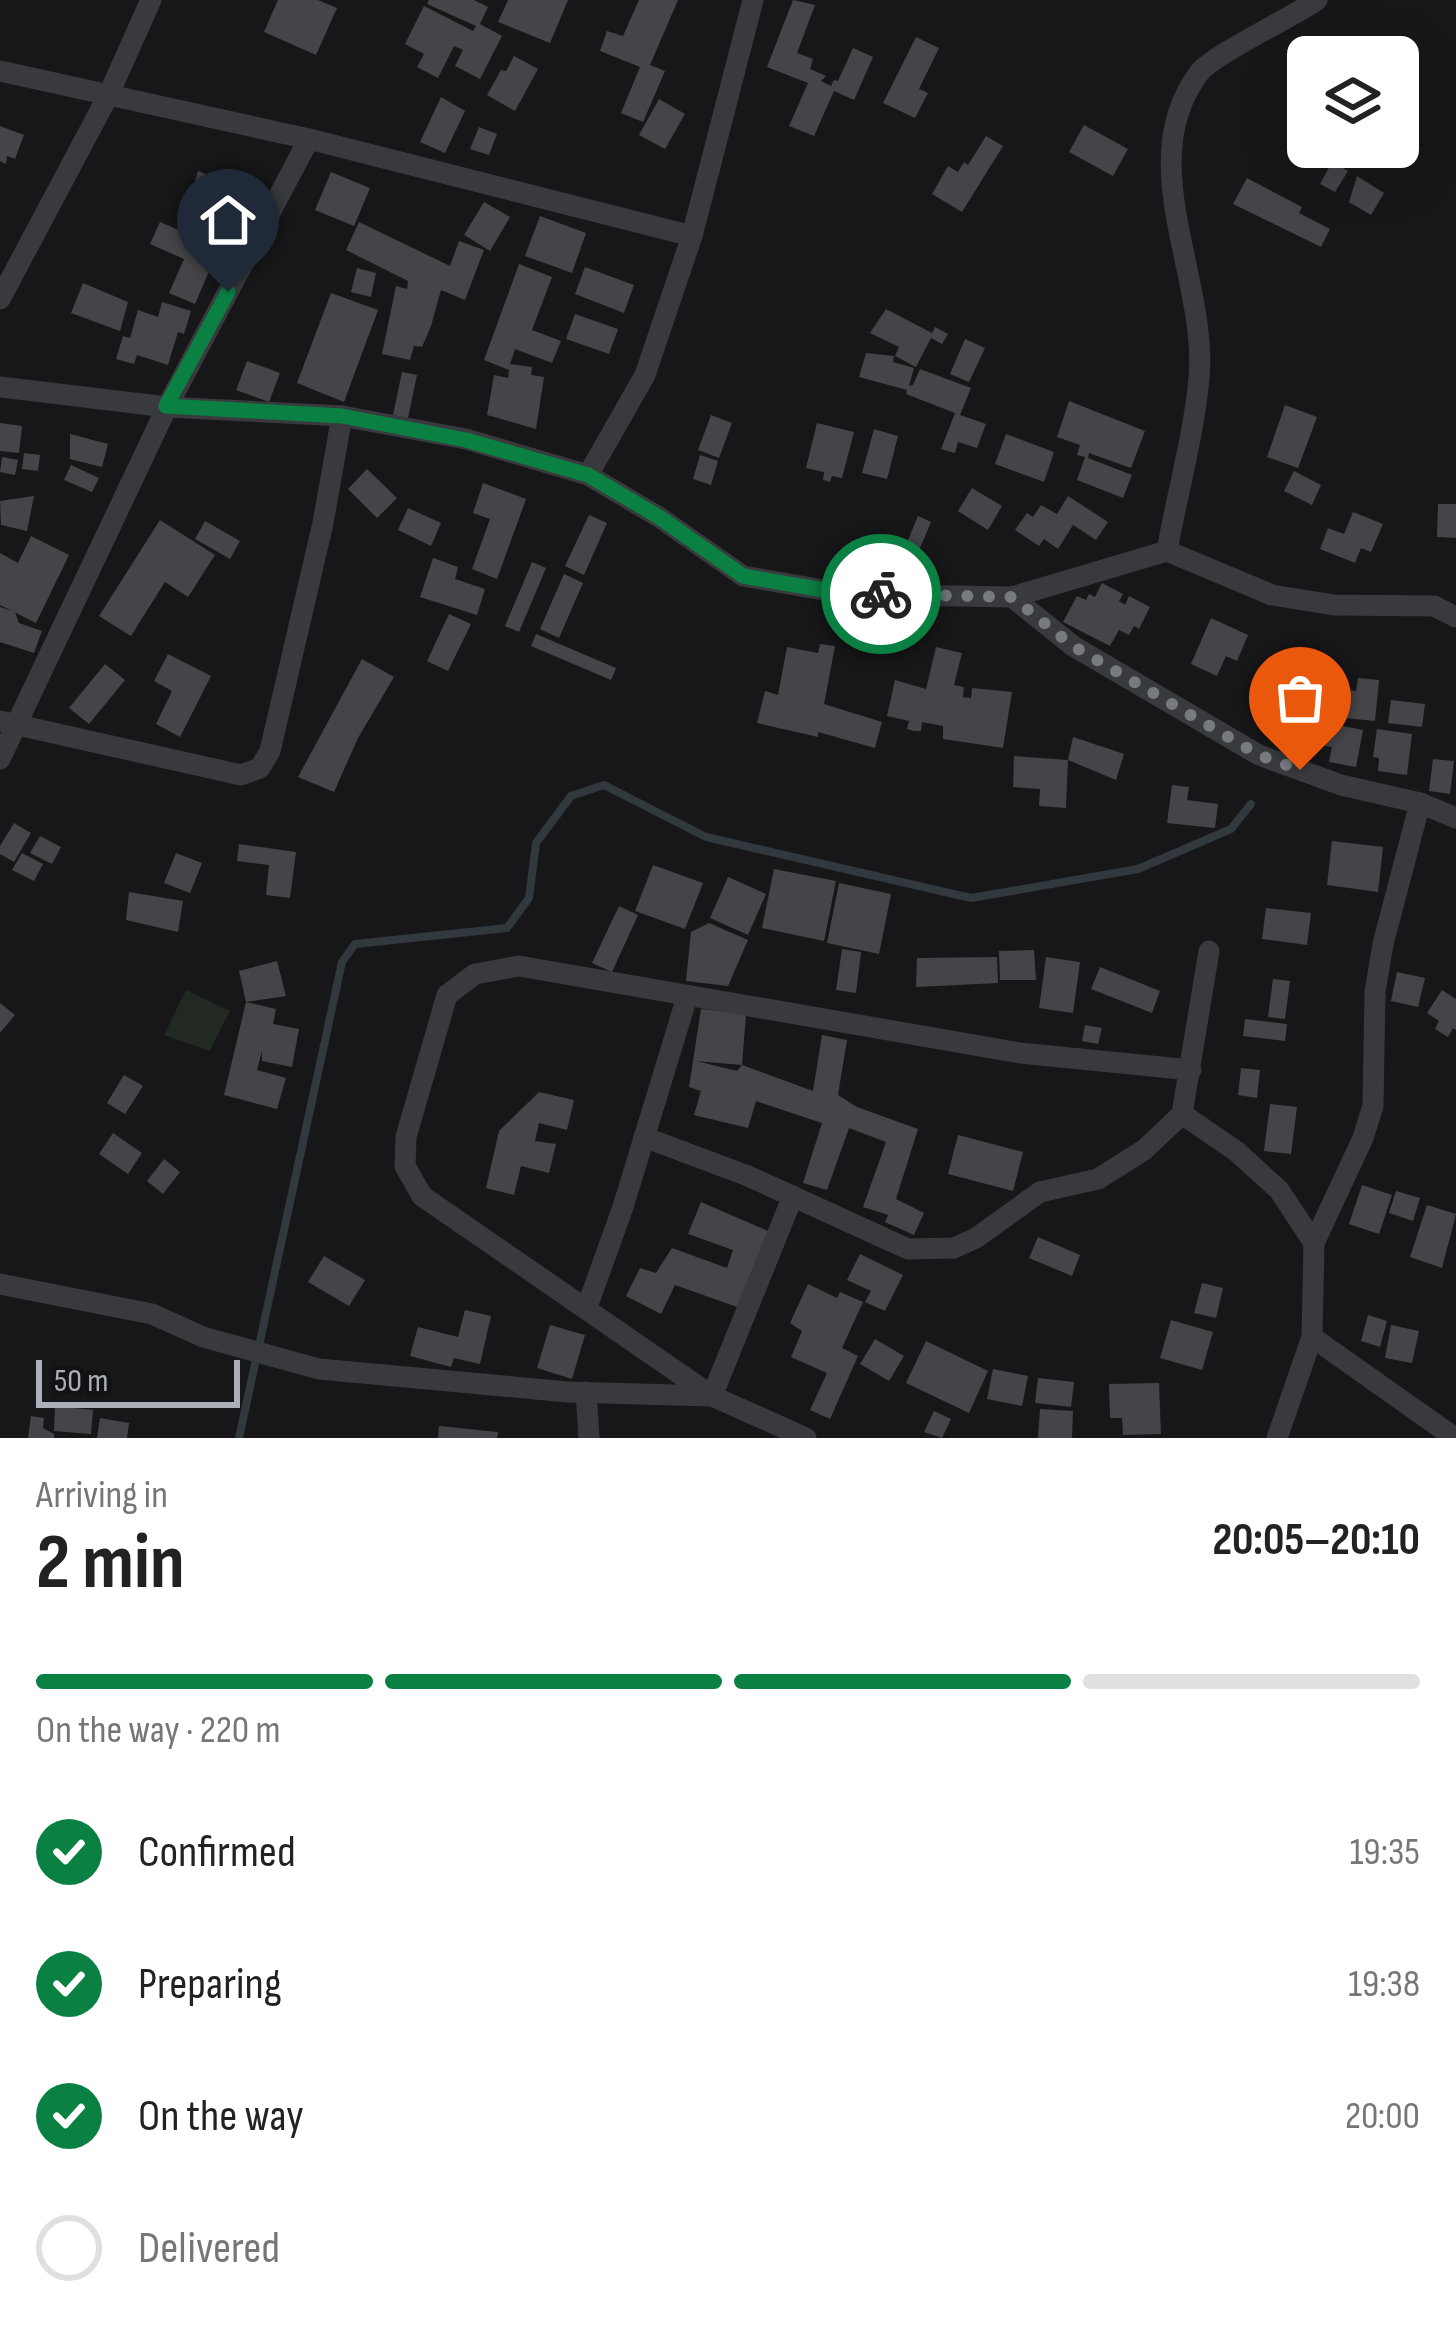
<!DOCTYPE html>
<meta charset="utf-8">
<style>
body{margin:0;font-family:"Sofia Sans Condensed",sans-serif;background:#f2f2f2;color:#222;height:100vh;display:flex;flex-direction:column;font-size:45px;white-space:nowrap}
*{box-sizing:border-box;margin:0}
p{font-size:39px;color:#767676}
.icon{flex:none;width:66px;height:66px;fill:none;stroke:currentColor;stroke-width:2;stroke-linecap:round;stroke-linejoin:round}
.map{position:relative;height:1438px;overflow:hidden}
.details{display:flex;flex-direction:column;background:#fff;flex:1}
.details>*{flex:none}
.fabs{position:absolute;left:1287px;top:36px;display:grid;gap:24px}
.fabs a{display:grid;place-items:center;width:132px;height:132px;border-radius:18px;background:#fff;box-shadow:0 12px 48px #0002;font-size:60px}
.scale{position:absolute;left:36px;bottom:30px;width:204px;box-sizing:border-box;padding-left:12px;border:6px solid #abafb8;border-top:0;font-size:33px;line-height:42px;white-space:nowrap;color:#abafb8;-webkit-text-stroke:9px #121214;paint-order:stroke}
.pin{position:absolute;display:grid;place-items:center;width:102px;height:102px;color:#fff;margin:-123px -51px;border-radius:50% 50% 50% 0;rotate:-45deg;box-shadow:0 0 12px #0007}
.pin .icon{rotate:45deg}
.courier{position:absolute;display:grid;place-items:center;width:120px;height:120px;margin:-60px;border:9px solid #0b8043;border-radius:50%;background:#fff;color:#222;box-shadow:0 3px 15px #0007}
.headline em{font-style:normal;font-weight:700}
.headline div{display:flex;flex-direction:column-reverse}
.headline{display:flex;align-items:center;justify-content:space-between;height:204px;padding:0 36px}
h1{font-size:78px;font-weight:700;line-height:90px}
.bar{display:grid;grid-template-columns:repeat(4,1fr);gap:18px 12px;align-content:center;height:144px;padding:0 36px}
.bar i{height:15px;border-radius:9px;background:#e0e0e0}
.bar .current{background:#0b8043}
.bar p{grid-column:span 4}
ol{padding:0 36px;list-style:none}
li{display:flex;align-items:center;gap:36px;height:132px}
li p{margin-inline-start:auto}
li .icon{padding:12px;border-radius:50%;background:#0b8043;color:#fff;stroke-width:4}
li:last-child{color:#767676}
li i{width:66px;height:66px;border:6px solid #e0e0e0;border-radius:50%}
.map>svg:first-child{display:block}
</style>
<div class="map">
<svg width="1456" height="1438" viewBox="0 0 1456 1438">
<rect width="100%" height="100%" fill="#171719"/>
<!-- green -->
<path fill="#222923" d="M 186,990 L 230,1011 L 210,1051 L 164,1035 Z"/>
<g fill="none" stroke-linecap="round" stroke-linejoin="round">
<!-- stream -->
<path stroke="#31383e" stroke-width="8" d="M 239,1438 L 342,962 L 355,944 L 507,928 L 529,898 L 536,843 L 571,796 L 604,785 L 706,837 L 971,898 L 1138,869 L 1231,829 L 1251,804"/>
</g>
<!-- building -->
<g fill="#454549">
<path d="M 278,0 L 318,0 L 337,8 L 316,55 L 264,32 Z"/>
<path d="M 429,0 L 474,0 L 488,7 L 480,24 L 502,36 L 480,79 L 455,66 L 463,50 L 454,46 L 438,78 L 417,67 L 424,54 L 405,44 L 424,6 L 473,31 L 476,26 L 427,4 Z"/>
<path d="M 508,0 L 568,0 L 550,43 L 498,22 Z"/>
<path d="M 639,0 L 678,0 L 650,65 L 665,71 L 643,122 L 621,113 L 640,67 L 600,51 L 607,31 L 623,36 Z"/>
<path d="M 793,0 L 815,5 L 797,53 L 813,59 L 810,69 L 826,76 L 821,81 L 831,86 L 834,80 L 838,81 L 853,48 L 873,57 L 854,100 L 834,91 L 814,136 L 789,126 L 808,83 L 767,67 Z"/>
<path d="M 916,37 L 939,48 L 919,89 L 928,93 L 915,118 L 883,103 Z"/>
<path d="M 514,56 L 538,69 L 515,111 L 487,95 L 501,70 L 506,71 Z"/>
<path d="M 441,97 L 465,111 L 445,153 L 420,142 Z"/>
<path d="M 659,99 L 685,114 L 665,149 L 639,135 Z"/>
<path d="M 1084,125 L 1128,149 L 1113,176 L 1069,152 Z"/>
<path d="M 0,126 L 24,135 L 15,159 L 7,156 L 6,164 L 0,161 Z"/>
<path d="M 479,127 L 497,134 L 489,155 L 470,149 Z"/>
<path d="M 986,136 L 1003,146 L 962,212 L 932,194 L 948,166 L 958,172 L 964,162 L 968,165 Z"/>
<path d="M 1332,162 L 1348,171 L 1335,192 L 1320,184 Z"/>
<path d="M 198,171 L 232,184 L 206,242 L 219,248 L 195,304 L 169,293 L 184,259 L 150,244 L 160,222 L 181,231 Z"/>
<path d="M 331,172 L 370,188 L 354,226 L 315,210 Z"/>
<path d="M 1357,176 L 1384,193 L 1371,215 L 1349,202 Z"/>
<path d="M 1247,178 L 1302,207 L 1299,213 L 1330,229 L 1321,247 L 1233,204 Z"/>
<path d="M 484,202 L 510,217 L 490,251 L 464,235 Z"/>
<path d="M 540,216 L 586,233 L 572,273 L 525,256 Z"/>
<path d="M 359,222 L 450,266 L 459,241 L 484,250 L 465,300 L 441,290 L 431,326 L 422,347 L 414,346 L 410,360 L 382,354 L 396,286 L 407,289 L 408,281 L 346,250 Z"/>
<path d="M 519,264 L 552,277 L 532,330 L 561,341 L 552,363 L 515,349 L 510,364 L 532,367 L 531,375 L 544,377 L 536,429 L 487,415 L 494,375 L 508,378 L 509,370 L 484,360 Z"/>
<path d="M 585,267 L 634,285 L 624,313 L 575,294 Z"/>
<path d="M 357,268 L 376,273 L 371,297 L 351,292 Z"/>
<path d="M 83,283 L 128,302 L 120,331 L 71,313 Z"/>
<path d="M 331,293 L 378,310 L 344,402 L 297,383 Z"/>
<path d="M 162,302 L 191,311 L 184,334 L 178,332 L 168,365 L 137,355 L 134,364 L 116,359 L 123,336 L 130,338 L 138,310 L 158,317 Z"/>
<path d="M 886,309 L 932,333 L 935,327 L 948,334 L 942,344 L 931,338 L 916,367 L 895,356 L 899,347 L 870,333 Z"/>
<path d="M 575,314 L 618,329 L 609,354 L 566,339 Z"/>
<path d="M 965,339 L 985,348 L 969,382 L 950,374 Z"/>
<path d="M 866,353 L 894,356 L 893,362 L 914,368 L 909,386 L 913,385 L 920,369 L 971,388 L 960,415 L 986,424 L 977,448 L 958,442 L 955,453 L 941,449 L 955,413 L 906,394 L 907,390 L 859,377 Z"/>
<path d="M 247,361 L 280,373 L 269,402 L 236,390 Z"/>
<path d="M 402,372 L 417,375 L 408,418 L 393,415 Z"/>
<path d="M 1069,401 L 1145,431 L 1131,468 L 1089,453 L 1088,458 L 1132,475 L 1123,498 L 1077,480 L 1085,457 L 1077,455 L 1080,445 L 1057,437 Z"/>
<path d="M 1285,405 L 1317,417 L 1298,468 L 1267,457 Z"/>
<path d="M 711,415 L 732,423 L 719,458 L 698,450 Z"/>
<path d="M 0,423 L 22,426 L 19,453 L 0,451 Z"/>
<path d="M 817,423 L 854,432 L 842,478 L 832,476 L 830,482 L 823,480 L 824,472 L 806,468 Z"/>
<path d="M 874,429 L 898,436 L 887,479 L 862,473 Z"/>
<path d="M 70,434 L 108,444 L 102,467 L 70,459 Z"/>
<path d="M 1006,434 L 1054,452 L 1044,482 L 995,464 Z"/>
<path d="M 24,453 L 40,455 L 38,471 L 22,469 Z"/>
<path d="M 700,455 L 718,461 L 711,485 L 693,479 Z"/>
<path d="M 2,457 L 18,460 L 15,475 L 0,472 Z"/>
<path d="M 71,465 L 99,478 L 92,492 L 64,480 Z"/>
<path d="M 367,469 L 397,498 L 377,518 L 348,489 Z"/>
<path d="M 1294,471 L 1321,485 L 1312,505 L 1284,491 Z"/>
<path d="M 483,483 L 526,499 L 497,579 L 472,569 L 490,519 L 473,513 Z"/>
<path d="M 972,488 L 1002,506 L 988,530 L 958,511 Z"/>
<path d="M 34,496 L 27,531 L 1,525 L 0,501 Z"/>
<path d="M 1068,496 L 1108,522 L 1096,540 L 1073,525 L 1058,549 L 1044,539 L 1039,546 L 1015,530 L 1027,513 L 1033,517 L 1041,505 L 1057,514 Z"/>
<path d="M 1438,504 L 1456,504 L 1456,538 L 1437,537 Z"/>
<path d="M 408,508 L 441,523 L 431,546 L 398,530 Z"/>
<path d="M 1353,512 L 1383,524 L 1371,552 L 1361,548 L 1355,563 L 1320,549 L 1328,528 L 1344,534 Z"/>
<path d="M 589,515 L 607,523 L 584,575 L 565,566 Z"/>
<path d="M 918,516 L 931,522 L 915,560 L 902,554 Z"/>
<path d="M 160,520 L 215,555 L 188,597 L 165,582 L 131,636 L 99,616 Z"/>
<path d="M 205,521 L 240,541 L 230,559 L 195,539 Z"/>
<path d="M 31,536 L 69,555 L 36,623 L 0,605 L 0,553 L 18,563 Z"/>
<path d="M 433,558 L 458,567 L 455,579 L 485,589 L 477,615 L 420,597 Z"/>
<path d="M 532,562 L 546,568 L 519,632 L 505,626 Z"/>
<path d="M 564,574 L 583,583 L 559,638 L 540,629 Z"/>
<path d="M 1102,583 L 1123,594 L 1119,601 L 1125,605 L 1129,596 L 1150,607 L 1139,629 L 1134,626 L 1129,635 L 1119,630 L 1110,646 L 1063,622 L 1077,596 L 1086,600 L 1089,594 L 1095,597 Z"/>
<path d="M 0,607 L 15,612 L 19,623 L 42,631 L 34,653 L 0,642 Z"/>
<path d="M 449,614 L 471,624 L 448,671 L 427,661 Z"/>
<path d="M 1211,618 L 1248,635 L 1237,661 L 1226,656 L 1217,676 L 1191,664 Z"/>
<path d="M 536,634 L 616,668 L 611,680 L 531,646 Z"/>
<path d="M 820,644 L 835,646 L 824,704 L 882,722 L 875,748 L 818,732 L 818,737 L 757,723 L 765,691 L 778,695 L 787,647 L 818,653 Z"/>
<path d="M 936,647 L 962,653 L 954,685 L 964,687 L 963,697 L 971,698 L 972,688 L 1012,692 L 1003,748 L 943,739 L 943,726 L 922,722 L 921,731 L 914,731 L 907,729 L 909,721 L 887,716 L 895,680 L 926,689 Z"/>
<path d="M 168,654 L 211,676 L 180,737 L 156,724 L 172,691 L 154,681 Z"/>
<path d="M 1286,657 L 1314,667 L 1310,678 L 1305,676 L 1292,710 L 1269,702 Z"/>
<path d="M 362,659 L 394,677 L 358,738 L 334,792 L 298,777 Z"/>
<path d="M 105,664 L 125,680 L 89,724 L 69,708 Z"/>
<path d="M 1358,678 L 1379,680 L 1375,721 L 1323,716 L 1326,688 L 1356,691 Z"/>
<path d="M 1391,700 L 1425,704 L 1422,727 L 1388,723 Z"/>
<path d="M 1322,722 L 1363,730 L 1356,767 L 1329,762 L 1332,747 L 1318,745 Z"/>
<path d="M 1377,729 L 1412,734 L 1407,775 L 1378,771 L 1379,758 L 1373,757 Z"/>
<path d="M 1073,737 L 1124,754 L 1116,780 L 1068,760 Z"/>
<path d="M 1014,756 L 1068,760 L 1066,808 L 1039,806 L 1040,789 L 1013,787 Z"/>
<path d="M 1433,759 L 1454,761 L 1450,794 L 1429,791 Z"/>
<path d="M 1172,785 L 1189,787 L 1187,800 L 1218,804 L 1215,828 L 1167,823 Z"/>
<path d="M 14,823 L 31,833 L 14,862 L 0,854 L 0,846 Z"/>
<path d="M 40,836 L 61,847 L 52,864 L 30,853 Z"/>
<path d="M 1332,841 L 1383,847 L 1378,892 L 1327,885 Z"/>
<path d="M 239,844 L 296,852 L 290,898 L 266,895 L 269,865 L 237,861 Z"/>
<path d="M 22,853 L 43,864 L 34,881 L 12,870 Z"/>
<path d="M 176,853 L 202,863 L 190,893 L 164,883 Z"/>
<path d="M 653,865 L 703,883 L 685,929 L 635,911 Z"/>
<path d="M 774,869 L 836,881 L 824,941 L 762,928 Z"/>
<path d="M 728,877 L 766,894 L 748,935 L 710,918 Z"/>
<path d="M 839,883 L 891,894 L 879,954 L 827,943 Z"/>
<path d="M 129,892 L 183,901 L 178,932 L 126,920 Z"/>
<path d="M 619,906 L 638,915 L 612,972 L 592,963 Z"/>
<path d="M 1266,908 L 1311,913 L 1307,945 L 1262,939 Z"/>
<path d="M 709,923 L 748,940 L 728,986 L 686,981 L 691,932 Z"/>
<path d="M 842,949 L 861,952 L 856,993 L 836,990 Z"/>
<path d="M 1034,950 L 1036,980 L 1000,980 L 999,951 Z"/>
<path d="M 997,957 L 998,983 L 916,987 L 917,958 Z"/>
<path d="M 1046,957 L 1080,962 L 1073,1013 L 1039,1008 Z"/>
<path d="M 277,961 L 286,996 L 246,1002 L 276,1009 L 273,1024 L 299,1029 L 292,1067 L 262,1061 L 262,1051 L 257,1070 L 286,1078 L 277,1109 L 224,1095 L 246,1002 L 239,971 Z"/>
<path d="M 1100,967 L 1160,991 L 1152,1013 L 1091,989 Z"/>
<path d="M 1397,972 L 1425,978 L 1418,1007 L 1391,1001 Z"/>
<path d="M 1273,979 L 1290,981 L 1285,1019 L 1268,1017 Z"/>
<path d="M 1442,990 L 1456,999 L 1456,1030 L 1453,1028 L 1448,1037 L 1435,1029 L 1439,1021 L 1427,1013 Z"/>
<path d="M 0,1003 L 15,1015 L 0,1033 Z"/>
<path d="M 701,1009 L 746,1014 L 742,1065 L 696,1061 L 737,1071 L 742,1065 L 813,1091 L 822,1035 L 847,1040 L 838,1095 L 857,1107 L 918,1129 L 896,1199 L 924,1213 L 914,1235 L 885,1222 L 888,1215 L 863,1207 L 886,1142 L 849,1128 L 827,1190 L 803,1183 L 822,1123 L 756,1101 L 748,1128 L 694,1115 L 701,1091 L 689,1087 Z"/>
<path d="M 1245,1019 L 1287,1024 L 1285,1041 L 1243,1036 Z"/>
<path d="M 1085,1025 L 1102,1028 L 1098,1044 L 1082,1041 Z"/>
<path d="M 1241,1068 L 1260,1070 L 1257,1098 L 1238,1095 Z"/>
<path d="M 124,1075 L 143,1086 L 125,1114 L 107,1103 Z"/>
<path d="M 539,1092 L 574,1100 L 567,1130 L 539,1123 L 535,1141 L 556,1144 L 549,1173 L 521,1166 L 514,1195 L 486,1188 L 499,1131 Z"/>
<path d="M 1270,1104 L 1297,1107 L 1291,1154 L 1264,1151 Z"/>
<path d="M 113,1133 L 142,1153 L 128,1174 L 99,1154 Z"/>
<path d="M 958,1135 L 1023,1152 L 1013,1191 L 948,1174 Z"/>
<path d="M 164,1159 L 180,1172 L 163,1194 L 147,1181 Z"/>
<path d="M 1362,1185 L 1392,1195 L 1379,1234 L 1349,1224 Z"/>
<path d="M 1396,1191 L 1420,1198 L 1413,1221 L 1389,1213 Z"/>
<path d="M 701,1202 L 768,1231 L 737,1307 L 675,1285 L 661,1314 L 626,1296 L 640,1268 L 656,1273 L 672,1248 L 727,1268 L 733,1250 L 688,1234 Z"/>
<path d="M 1427,1205 L 1456,1214 L 1442,1268 L 1410,1257 Z"/>
<path d="M 1038,1237 L 1080,1255 L 1072,1276 L 1029,1258 Z"/>
<path d="M 860,1254 L 903,1275 L 885,1311 L 865,1302 L 871,1291 L 847,1280 Z"/>
<path d="M 324,1256 L 365,1280 L 349,1306 L 308,1282 Z"/>
<path d="M 1202,1283 L 1223,1288 L 1216,1318 L 1194,1313 Z"/>
<path d="M 808,1284 L 837,1298 L 840,1292 L 863,1302 L 842,1348 L 858,1356 L 830,1419 L 810,1410 L 827,1373 L 791,1357 L 802,1331 L 790,1323 Z"/>
<path d="M 465,1310 L 491,1316 L 480,1364 L 454,1358 L 451,1367 L 410,1356 L 418,1327 L 458,1337 Z"/>
<path d="M 1368,1315 L 1387,1321 L 1380,1347 L 1361,1341 Z"/>
<path d="M 1171,1320 L 1213,1332 L 1202,1370 L 1160,1358 Z"/>
<path d="M 550,1325 L 585,1335 L 572,1379 L 537,1368 Z"/>
<path d="M 1391,1325 L 1419,1331 L 1412,1363 L 1385,1358 Z"/>
<path d="M 875,1339 L 904,1356 L 889,1381 L 860,1364 Z"/>
<path d="M 926,1341 L 988,1371 L 969,1413 L 906,1383 Z"/>
<path d="M 993,1369 L 1028,1376 L 1022,1406 L 987,1399 Z"/>
<path d="M 1038,1378 L 1074,1382 L 1071,1407 L 1035,1403 Z"/>
<path d="M 1159,1383 L 1161,1434 L 1123,1435 L 1122,1418 L 1110,1418 L 1109,1384 Z"/>
<path d="M 55,1406 L 93,1410 L 91,1434 L 54,1431 Z"/>
<path d="M 1040,1409 L 1073,1411 L 1072,1438 L 1038,1438 Z"/>
<path d="M 934,1411 L 951,1419 L 942,1438 L 924,1432 Z"/>
<path d="M 31,1416 L 44,1418 L 43,1428 L 54,1434 L 54,1438 L 28,1438 Z"/>
<path d="M 100,1418 L 129,1423 L 127,1438 L 97,1438 Z"/>
<path d="M 439,1426 L 498,1432 L 497,1438 L 438,1438 Z"/>
</g>
<g fill="none" stroke-linecap="round" stroke-linejoin="round">
<!-- street -->
<g stroke="#393a3e" stroke-width="21">
<path d="M 0,71 L 309,139 L 692,236"/>
<path d="M 0,299 L 108,96 L 151,0"/>
<path d="M 0,387 L 167,407 L 342,416 L 466,439 L 588,475 L 659,517 L 743,576 L 847,594 L 1012,597 L 1073,646 L 1259,755 L 1341,785 L 1420,803 L 1456,818"/>
<path d="M 588,475 L 645,375 L 692,236 L 753,0"/>
<path d="M 1167,551 C 1177,494 1194,435 1199,378 C 1208,278 1132,162 1199,73 C 1214,54 1291,18 1317,0"/>
<path d="M 1012,597 L 1167,551 L 1272,595 L 1334,605 L 1434,606 L 1456,617"/>
<path d="M 0,721 L 241,775 L 260,768 L 270,751 L 323,523 L 342,416"/>
<path d="M 0,759 L 167,407 L 309,139"/>
<path d="M 1182,1114 L 1236,1151 L 1279,1190 L 1314,1243 L 1312,1337 L 1277,1438"/>
<path d="M 644,1137 L 748,1176 L 908,1249 L 954,1248 L 976,1238 L 1040,1192 L 1098,1179 L 1144,1150 L 1182,1114 L 1209,951"/>
<path d="M 1314,1243 L 1363,1138 L 1373,1106 L 1375,992 L 1383,944 L 1420,803"/>
<path d="M 0,1284 L 152,1314 L 203,1337 L 319,1369 L 568,1392 L 711,1396"/>
<path d="M 587,1307 L 623,1207 L 687,997"/>
<path d="M 1312,1337 L 1455,1438"/>
<path d="M 586,1392 L 589,1438"/>
<path d="M 712,1396 L 793,1196"/>
<path d="M 806,1438 L 712,1396 L 422,1196 L 405,1166 L 406,1137 L 447,995 L 475,974 L 519,966 L 1020,1053 L 1191,1070"/>
</g>
</g>
<g fill="none" stroke-linecap="round" stroke-linejoin="round">
<!-- done -->
<path stroke="#777a80" stroke-width="12" stroke-dasharray="0 21.6" d="M 881,594 L 1012,597 L 1073,646 L 1259,755 L 1300,770"/>
<!-- route -->
<path stroke="#0b8043" stroke-width="15" d="M 228,292 L 166,406 L 342,416 L 466,440 L 588,475 L 659,517 L 743,576 L 847,594 L 881,594"/>
</g>
</svg>
<div class="fabs">
<a><svg class="icon" aria-label="layers" viewBox="0 0 24 24"><path d="M12 4l9 5-9 5-9-5zM3 14l9 5 9-5"/></svg></a>
</div>
<div class="scale">50 m</div>
<div class="pin" style="left:1300px;top:770px;background:#ea580c"><svg class="icon" aria-label="bag" viewBox="0 0 24 24"><path d="M5 8h14l-1 12H6zM9 8a3 3 0 0 1 6 0"/></svg></div>
<div class="pin" style="left:228px;top:292px;background:#1f2937"><svg class="icon" aria-label="home" viewBox="0 0 24 24"><path d="M3 11l9-7 9 7M6 9v11h12V9"/></svg></div>
<div class="courier" style="left:881px;top:594px"><svg class="icon" aria-label="bike" viewBox="0 0 24 24"><circle cx="6" cy="16" r="4"/><circle cx="18" cy="16" r="4"/><path d="M6 16l4-8h5l3 8M10 8l3 8H6M13 5h3"/></svg></div>
</div>
<section class="details">
<div class="headline"><div><h1>2 min</h1><p>Arriving in</p></div><em>20:05–20:10</em></div>
<div class="bar"><i class="current"></i><i class="current"></i><i class="current"></i><i></i><p>On the way · 220 m</p></div>
<ol>
<li><svg class="icon" aria-label="check" viewBox="0 0 24 24"><path d="M5 12l5 5 9-10"/></svg>Confirmed<p>19:35</p></li>
<li><svg class="icon" aria-label="check" viewBox="0 0 24 24"><path d="M5 12l5 5 9-10"/></svg>Preparing<p>19:38</p></li>
<li><svg class="icon" aria-label="check" viewBox="0 0 24 24"><path d="M5 12l5 5 9-10"/></svg>On the way<p>20:00</p></li>
<li><i></i>Delivered</li>
</ol>
</section>
